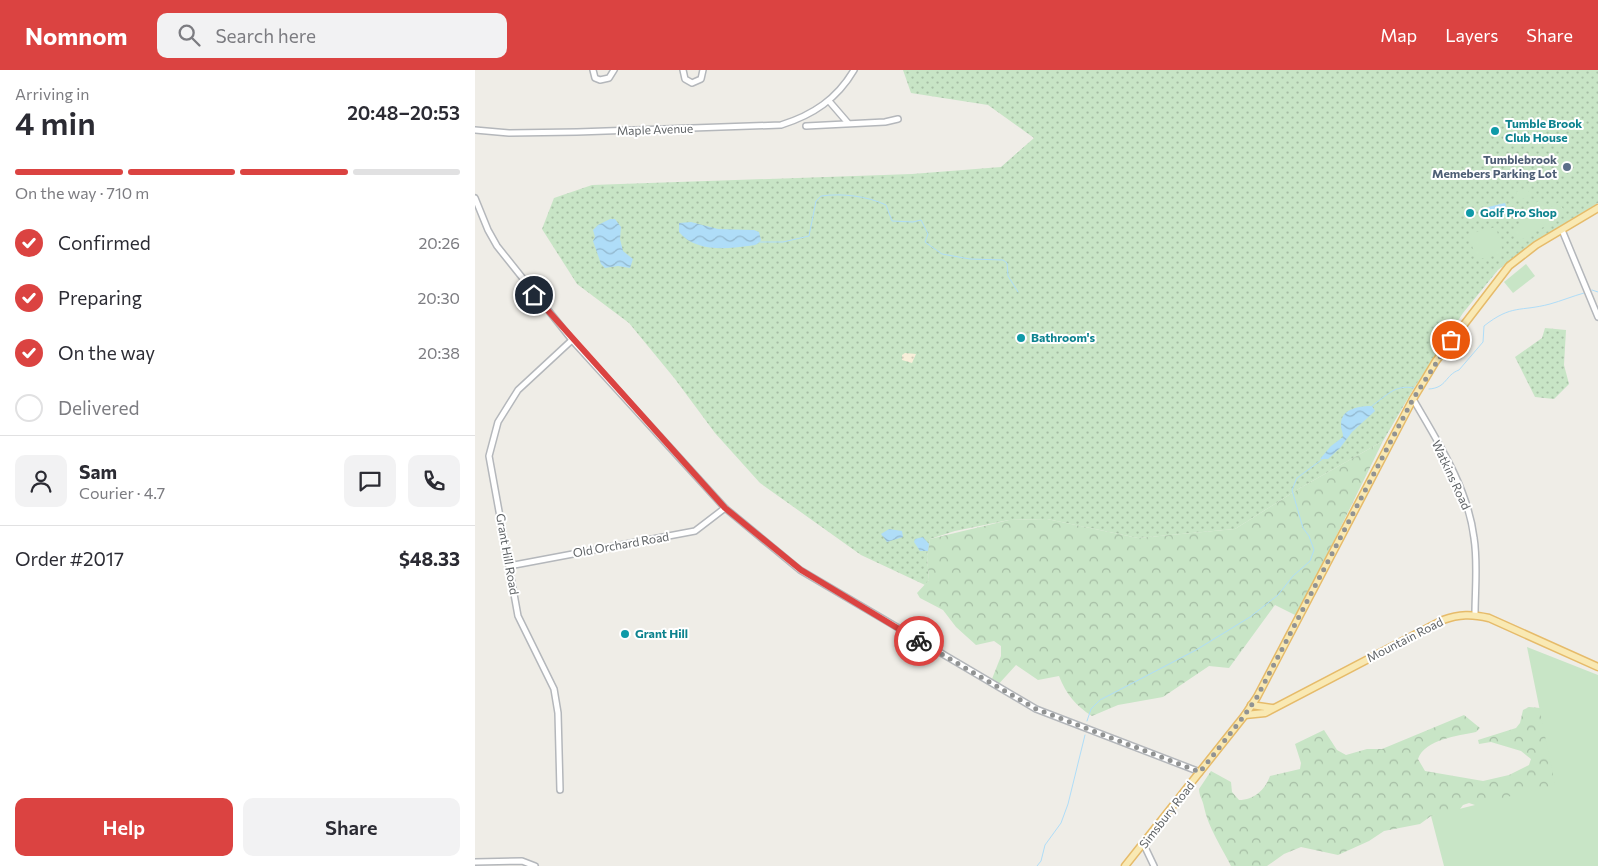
<!DOCTYPE html>
<meta charset="utf-8">
<style>
body{margin:0;font-family:Commissioner,sans-serif;background:#f2f2f3;color:#2b2b33;height:100vh;display:flex;flex-direction:column;font-size:19px;white-space:nowrap}
*{box-sizing:border-box;margin:0}
p{font-size:16px;color:#7c7c81}
.icon{flex:none;width:28px;height:28px;fill:none;stroke:currentColor;stroke-width:2;stroke-linecap:round;stroke-linejoin:round}
.map{position:relative;flex:1;overflow:hidden}
.details{display:flex;flex-direction:column;background:#fff;width:475px}
.details>*{flex:none}
.pin{position:absolute;display:grid;place-items:center;width:42px;height:42px;color:#fff;margin:-21px;border:2px solid #fff;border-radius:50%;box-shadow:0 1px 5px #0007}
.courier{position:absolute;display:grid;place-items:center;width:50px;height:50px;margin:-25px;border:4px solid #db4341;border-radius:50%;background:#fff;color:#222;box-shadow:0 1px 6px #0007}
.summary em{font-style:normal;font-weight:600}
.summary div{display:flex;flex-direction:column-reverse}
.summary{display:flex;align-items:center;justify-content:space-between;height:85px;padding:0 15px}
h1{font-size:32px;font-weight:600;line-height:38px}
.bar{display:grid;grid-template-columns:repeat(4,1fr);gap:8px 5px;align-content:center;height:60px;padding:0 15px}
.bar i{height:6px;border-radius:4px;background:#e1e1e2}
.bar .current{background:#db4341}
.bar p{grid-column:span 4}
.line{display:flex;align-items:center;gap:12px;padding:0 15px;border-top:1px solid #e1e1e2}
.line div{flex:1}
.round{display:grid;place-items:center;flex:none;width:52px;height:52px;border-radius:10px;background:#f2f2f3}
ol{padding:0 15px;list-style:none}
li{display:flex;align-items:center;gap:15px;height:55px}
li p{margin-inline-start:auto}
li .icon{padding:5px;border-radius:50%;background:#db4341;color:#fff;stroke-width:4}
li:last-child{color:#7c7c81}
li i{width:28px;height:28px;border:2px solid #e1e1e2;border-radius:50%}
.button{display:flex;gap:10px;margin-top:auto;padding:10px 15px}
.button a{flex:1;height:58px;border-radius:10px;background:#db4341;color:#fff;font-size:20px;font-weight:600;line-height:58px;text-align:center}
.button a+a{background:#f2f2f3;color:#2b2b33}
header{display:flex;align-items:center;gap:30px;box-sizing:border-box;height:70px;padding:0 25px;background:#db4341;color:#fff}
header strong{font-size:24px}
nav{display:flex;gap:28px;margin-inline-start:auto;font-size:18px}
.search{width:350px;height:45px;background:#f2f2f3;display:flex;align-items:center;gap:12px;box-sizing:border-box;padding:0 18px;border-radius:10px;color:#7c7c81;font-size:19px}
main{display:flex;flex:1;min-height:0}
.map>svg:first-child{display:block}
</style>
<header>
<strong>Nomnom</strong>
<div class="search"><svg class="icon" aria-label="search" viewBox="0 0 24 24"><circle cx="10" cy="10" r="6"/><path d="M15 15l6 6"/></svg>Search here</div>
<nav><a>Map</a><a>Layers</a><a>Share</a></nav>
</header>
<main>
<section class="details">
<div class="summary"><div><h1>4 min</h1><p>Arriving in</p></div><em>20:48–20:53</em></div>
<div class="bar"><i class="current"></i><i class="current"></i><i class="current"></i><i></i><p>On the way · 710 m</p></div>
<ol>
<li><svg class="icon" aria-label="check" viewBox="0 0 24 24"><path d="M5 12l5 5 9-10"/></svg>Confirmed<p>20:26</p></li>
<li><svg class="icon" aria-label="check" viewBox="0 0 24 24"><path d="M5 12l5 5 9-10"/></svg>Preparing<p>20:30</p></li>
<li><svg class="icon" aria-label="check" viewBox="0 0 24 24"><path d="M5 12l5 5 9-10"/></svg>On the way<p>20:38</p></li>
<li><i></i>Delivered</li>
</ol>
<div class="line" style="height:90px"><a class="round"><svg class="icon" aria-label="person" viewBox="0 0 24 24"><circle cx="12" cy="8" r="4"/><path d="M4 21q1-7 8-7t8 7"/></svg></a><div><b>Sam</b><p>Courier · 4.7</p></div><a class="round"><svg class="icon" aria-label="chat" viewBox="0 0 24 24"><path d="M4 5h16v11H9l-5 4z"/></svg></a><a class="round"><svg class="icon" aria-label="phone" viewBox="0 0 24 24"><path d="M5 4h4l2 5-3 2q2 4 5 5l2-3 5 2v4C11 20 4 13 5 4z"/></svg></a></div>
<div class="line" style="height:65px"><div>Order #2017</div><b>$48.33</b></div>
<div class="button"><a>Help</a><a>Share</a></div>
</section>
<div class="map">
<svg width="1123" height="796" viewBox="0 0 1123 796">
<defs>
<pattern id="grass-dots" width="8" height="8" patternUnits="userSpaceOnUse" patternTransform="scale(1.25)"><rect width="8" height="8" fill="#c8e5c6"/><path d="M2 2h.1M6 6h.1" fill="none" stroke="#a6bda5" stroke-width="1.8" stroke-linecap="round"/></pattern>
<pattern id="forest-crowns" width="20" height="18" patternUnits="userSpaceOnUse" patternTransform="scale(1.25)"><rect width="20" height="18" fill="#c8e5c6"/><path d="M2 6a3 3 0 1 1 6 0M12 15a3 3 0 1 1 6 0" fill="none" stroke="#a6bda5"/></pattern>
<pattern id="sand-dots" width="8" height="8" patternUnits="userSpaceOnUse" patternTransform="scale(1.25)"><rect width="8" height="8" fill="#f8efda"/><path d="M2 2h.1M6 6h.1" fill="none" stroke="#ccc5b5" stroke-width="1.8" stroke-linecap="round"/></pattern>
<pattern id="water-waves" width="16" height="10" patternUnits="userSpaceOnUse" patternTransform="scale(1.25)"><rect width="16" height="10" fill="#afddf8"/><path d="M0 5q4-4 8 0t8 0" fill="none" stroke="#92b7cd"/></pattern>
</defs>
<rect width="100%" height="100%" fill="#efede7"/>
<!-- grass -->
<g fill="url(#grass-dots)">
<path d="M 428,0 L 1123,0 L 1123,133 L 1055,175 L 1023,200 L 988,243 L 939,318 L 908,371 L 825,418 L 760,459 L 663,468 L 572,449 L 534,450 L 480,461 L 455,469 L 452,486 L 454,510 L 450,515 L 386,485 L 285,413 L 240,363 L 200,309 L 154,253 L 102,214 L 67,159 L 79,128 L 117,115 L 437,104 L 526,97 L 559,68 L 513,35 L 436,23 Z"/>
<path d="M 1070,258 L 1091,260 L 1089,295 L 1094,314 L 1079,329 L 1060,327 L 1040,287 L 1067,268 Z"/>
</g>
<!-- forest -->
<g fill="url(#forest-crowns)">
<path d="M 908,371 L 822,546 L 800,535 L 754,598 L 734,596 L 688,627 L 643,635 L 617,646 C 601,636 591,624 584,606 L 563,610 L 541,595 L 521,617 L 515,614 L 526,586 L 526,576 L 519,571 L 501,575 L 481,557 L 468,540 L 445,528 L 442,523 L 454,510 L 452,486 L 455,469 L 534,450 L 572,449 L 663,468 L 760,459 L 825,418 Z"/>
<path d="M 1054,637 L 1100,641 L 1123,776 L 994,733 L 988,735 L 982,743 L 956,746 L 945,754 L 909,761 L 894,771 L 863,785 L 826,777 L 809,784 L 792,796 L 756,796 C 747,778 733,757 729,737 C 728,730 724,726 724,719 L 736,701 L 756,712 L 757,722 L 764,730 C 779,730 790,720 795,706 L 825,699 L 826,693 L 820,674 L 849,660 L 862,680 L 871,685 L 892,679 L 907,679 L 989,645 L 1005,658 L 1001,662 C 983,666 950,669 943,689 L 950,701 L 1008,711 L 1034,705 L 1054,695 L 1056,689 L 1046,681 L 1016,672 L 1004,674 L 1003,670 L 1041,658 L 1045,653 L 1048,640 Z"/>
</g>
<!-- sand -->
<path fill="url(#sand-dots)" d="M 430,283 L 441,284 L 437,293 L 427,290 L 427,285 Z"/>
<!-- park -->
<g fill="#c8e5c6">
<path d="M 1050,118 L 1056,124 L 1044,131 L 1041,122 Z"/>
<path d="M 1067,129 L 1073,139 L 1084,132 L 1091,144 L 1044,171 L 1037,160 L 1049,153 L 1043,143 Z"/>
<path d="M 1021,157 L 1028,183 L 1001,190 L 994,164 Z"/>
<path d="M 1051,194 L 1060,206 L 1038,223 L 1029,212 Z"/>
<path d="M 1052,577 L 1123,605 L 1123,796 L 969,796 L 956,746 L 1080,715 Z"/>
</g>
<!-- water -->
<g fill="url(#water-waves)">
<path d="M 1030,133 L 1033,143 L 1016,148 L 1013,137 Z"/>
<path d="M 135,149 L 140,149 L 146,157 L 145,169 L 148,181 L 158,189 L 155,198 L 143,196 L 130,198 L 126,194 L 118,171 L 120,167 L 118,160 L 123,155 Z"/>
<path d="M 216,152 L 243,159 L 279,160 L 284,162 L 286,170 C 282,176 279,175 273,176 C 251,179 220,182 204,162 L 204,153 Z"/>
<path d="M 897,336 L 900,341 L 877,362 L 865,378 L 853,389 L 845,389 L 856,376 L 868,367 C 868,362 866,360 866,355 C 865,338 886,336 897,336 Z"/>
<path d="M 414,459 L 427,461 L 428,467 L 412,472 L 406,464 Z"/>
<path d="M 448,467 L 454,474 L 453,481 L 445,481 L 439,472 L 440,469 Z"/>
</g>
<g fill="none" stroke-linecap="round" stroke-linejoin="round">
<!-- stream -->
<g stroke="#afddf8" stroke-width="1">
<path d="M 285,172 L 308,172 L 334,166 L 341,131 L 346,126 C 367,123 392,126 411,135 L 417,151 L 438,152 L 446,150 L 453,164 L 450,172 L 467,184 L 495,189 L 528,190 L 532,193 L 533,206 L 543,222"/>
<path d="M 1117,220 L 1123,222"/>
<path d="M 954,319 C 972,318 970,305 984,300 L 1008,272 L 1009,256 C 1037,234 1045,242 1075,234 C 1086,231 1098,226 1109,223"/>
<path d="M 897,336 C 911,326 920,314 939,318"/>
<path d="M 612,651 L 616,639 L 625,630 L 721,580 L 775,547 L 803,525 L 818,506 L 835,491 L 839,480 L 834,466 L 828,458 L 817,420 L 822,408 L 849,388"/>
<path d="M 562,796 L 566,791 L 570,775 L 586,753 L 593,734 L 610,665"/>
</g>
<!-- minor casing -->
<g stroke="#b4b7bb" stroke-width="8">
<g id="minor">
<path d="M 118,0 L 120,8 L 125,10 L 134,8 L 139,0"/>
<path d="M 208,0 L 210,9 L 217,13 L 226,9 L 228,0"/>
<path d="M 354,31 L 373,53"/>
<path d="M 331,56 L 410,52 L 423,49"/>
<path d="M 0,60 L 34,63 L 102,62 L 306,55 C 338,45 362,29 379,0"/>
<path d="M 0,128 L 13,160 L 22,176 L 97,270 L 250,438 L 325,500 L 561,639 L 725,702"/>
<path d="M 1087,160 L 1123,247"/>
<path d="M 938,329 C 963,372 993,418 999,468 C 1003,493 1000,520 1000,545"/>
<path d="M 34,496 L 220,461 L 250,438"/>
<path d="M 85,720 L 83,643 L 79,619 L 43,546 L 14,386 L 23,352 L 43,320 L 97,270"/>
<path d="M 669,775 L 679,796"/>
<path d="M 0,792 L 47,791 L 60,796"/>
</g>
</g>
<!-- major casing -->
<g stroke="#e6bb6a" stroke-width="9">
<g id="major">
<path d="M 776,635 L 797,638"/>
<path d="M 770,645 L 790,643 L 968,550 C 984,544 997,544 1014,548 L 1123,597"/>
<path d="M 650,796 L 770,645 L 782,627 L 938,329 L 961,291 L 1034,196 L 1061,175 L 1123,138"/>
</g>
</g>
<!-- minor -->
<use href="#minor" stroke="#fff" stroke-width="5"/>
<!-- major -->
<use href="#major" stroke="#f9e9b3" stroke-width="6"/>
</g>
<g fill="none" stroke-linecap="round" stroke-linejoin="round">
<!-- done -->
<path stroke="#919393" stroke-width="5" stroke-dasharray="0 9" d="M 444,571 L 561,639 L 725,702 L 769,646 L 782,627 L 938,329 L 976,270"/>
<!-- route -->
<path stroke="#db4341" stroke-width="6" d="M 59,225 L 250,438 L 326,500 L 444,571"/>
</g>
<!-- markers -->
<g fill="#0f9aa8" stroke="#fff" stroke-width="2">
<circle cx="1020" cy="61" r="5"/>
<circle cx="995" cy="143" r="5"/>
<circle cx="546" cy="268" r="5"/>
<circle cx="150" cy="564" r="5"/>
</g>
<circle fill="#5c6f8a" stroke="#fff" stroke-width="2" cx="1092" cy="97" r="5"/>
<g text-anchor="middle" stroke-width="4" stroke-linejoin="round" paint-order="stroke">
<!-- culture labels -->
<g font-size="12" font-weight="bold" fill="#0d838f" stroke="#fff" text-anchor="start">
<text x="1030" y="58">Tumble Brook<tspan x="1030" dy="14">Club House</tspan></text>
<text x="1005" y="147">Golf Pro Shop</text>
<text x="556" y="272">Bathroom's</text>
<text x="160" y="568">Grant Hill</text>
</g>
<!-- street labels -->
<g font-size="12" fill="#5f6366" stroke="#fff">
<text transform="translate(180 60) rotate(-2)" y="4">Maple Avenue</text>
<text transform="translate(976 405) rotate(65)" y="4">Watkins Road</text>
<text transform="translate(146 475) rotate(-10)" y="4">Old Orchard Road</text>
<text transform="translate(32 484) rotate(80)" y="4">Grant Hill Road</text>
<text transform="translate(930 570) rotate(-27)" y="4">Mountain Road</text>
<text transform="translate(692 745) rotate(-52)" y="4">Simsbury Road</text>
</g>
<!-- service labels -->
<g font-size="12" font-weight="bold" fill="#4e5e75" stroke="#fff" text-anchor="end">
<text x="1082" y="94">Tumblebrook<tspan x="1082" dy="14">Memebers Parking Lot</tspan></text>
</g>
</g>
</svg>
<div class="pin" style="left:976px;top:270px;background:#ea580c"><svg class="icon" aria-label="bag" viewBox="0 0 24 24"><path d="M5 8h14l-1 12H6zM9 8a3 3 0 0 1 6 0"/></svg></div>
<div class="pin" style="left:59px;top:225px;background:#1f2937"><svg class="icon" aria-label="home" viewBox="0 0 24 24"><path d="M3 11l9-7 9 7M6 9v11h12V9"/></svg></div>
<div class="courier" style="left:444px;top:571px"><svg class="icon" aria-label="bike" viewBox="0 0 24 24"><circle cx="6" cy="16" r="4"/><circle cx="18" cy="16" r="4"/><path d="M6 16l4-8h5l3 8M10 8l3 8H6M13 5h3"/></svg></div>
</div>
</main>
